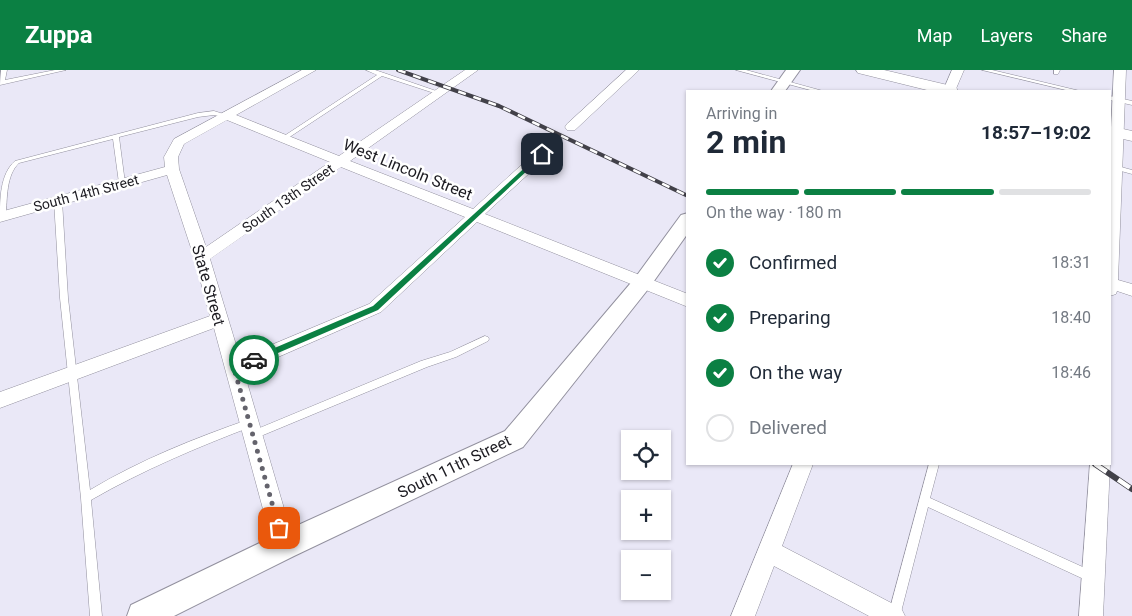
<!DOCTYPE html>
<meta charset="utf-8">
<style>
body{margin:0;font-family:Roboto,sans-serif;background:#f6f6f7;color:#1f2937;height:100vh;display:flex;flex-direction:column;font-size:19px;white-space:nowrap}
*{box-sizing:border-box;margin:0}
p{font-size:16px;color:#747a83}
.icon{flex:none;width:28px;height:28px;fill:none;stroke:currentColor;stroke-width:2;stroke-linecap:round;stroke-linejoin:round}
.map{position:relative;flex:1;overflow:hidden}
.drawer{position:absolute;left:686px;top:20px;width:425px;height:375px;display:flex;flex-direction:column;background:#fff;border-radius:0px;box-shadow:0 1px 4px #0004}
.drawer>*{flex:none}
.fabs{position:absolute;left:621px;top:360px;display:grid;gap:10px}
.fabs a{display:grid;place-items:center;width:50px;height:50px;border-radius:0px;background:#fff;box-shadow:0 1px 4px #0004;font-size:25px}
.pin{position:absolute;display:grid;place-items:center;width:42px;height:42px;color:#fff;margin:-21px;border-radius:10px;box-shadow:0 2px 8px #0006}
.courier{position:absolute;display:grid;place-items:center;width:50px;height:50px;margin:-25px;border:4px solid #0b8043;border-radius:50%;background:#fff;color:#222;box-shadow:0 1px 6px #0007}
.overview em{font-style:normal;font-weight:700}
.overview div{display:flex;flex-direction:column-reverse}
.overview{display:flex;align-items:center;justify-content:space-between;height:85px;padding:0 20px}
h1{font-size:32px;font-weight:700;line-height:38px}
.bar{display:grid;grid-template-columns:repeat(4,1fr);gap:8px 5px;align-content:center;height:60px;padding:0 20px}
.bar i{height:6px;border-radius:4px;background:#e0e1e3}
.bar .current{background:#0b8043}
.bar p{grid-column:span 4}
ol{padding:0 20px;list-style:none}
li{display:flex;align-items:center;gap:15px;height:55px}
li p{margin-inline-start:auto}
li .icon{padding:5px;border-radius:50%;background:#0b8043;color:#fff;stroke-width:4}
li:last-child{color:#747a83}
li i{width:28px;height:28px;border:2px solid #e0e1e3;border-radius:50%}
header{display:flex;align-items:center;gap:30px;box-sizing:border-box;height:70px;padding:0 25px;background:#0b8043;color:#fff}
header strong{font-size:24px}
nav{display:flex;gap:28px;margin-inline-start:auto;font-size:18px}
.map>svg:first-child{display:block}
</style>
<header>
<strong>Zuppa</strong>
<nav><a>Map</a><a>Layers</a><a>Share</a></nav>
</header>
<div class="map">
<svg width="1132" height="546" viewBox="0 0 1132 546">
<rect width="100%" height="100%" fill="#eae8f7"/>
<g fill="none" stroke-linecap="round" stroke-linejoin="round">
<!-- service casing -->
<g stroke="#92909e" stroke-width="1">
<g id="service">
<path d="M 1,0 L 7,0 L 5,10 L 55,0 L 66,0 L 0,15 Z"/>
<path d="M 366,0 L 375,0 L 384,3 L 442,23 L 437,24 L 382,6 L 285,70 L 281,70 L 281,68 L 377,5 Z"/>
<path d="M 736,0 L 746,0 L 823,21 L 814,21 Z"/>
<path d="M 982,0 L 992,0 L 1080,21 L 1070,21 Z"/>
<path d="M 1054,0 L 1060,0 L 1058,4 L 1054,4 Z"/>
<path d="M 1110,26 L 1132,31 L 1132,35 L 1110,30 Z"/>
<path d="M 214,41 L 230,46 L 227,48 L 214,45 L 198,47 L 119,67 L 125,113 L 124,114 L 122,115 L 119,113 L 113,69 L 19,93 C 6,105 7,129 6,146 L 5,148 L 0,148 C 0,129 0,104 15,91 L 198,43 Z"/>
<path d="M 1110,94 L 1132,100 L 1132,104 L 1110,98 Z"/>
<path d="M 55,129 L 58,129 L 62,131 L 68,228 L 90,420 C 140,390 195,368 250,349 L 253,350 L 255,353 L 253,356 C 198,377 143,400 91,430 L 102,546 L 90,546 L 81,428 L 60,228 L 54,131 Z"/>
<path d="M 485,266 L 488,267 L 489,269 L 488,271 L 456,287 L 427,297 L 256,368 L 253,369 L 250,368 L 248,365 L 250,362 L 421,291 L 450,282 Z"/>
<path d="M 929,394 L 939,394 L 930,428 L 1096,503 L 1098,507 L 1096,511 L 1092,513 L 1088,511 L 928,437 L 900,546 L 888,546 Z"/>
</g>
</g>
<!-- minor casing -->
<g stroke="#92909e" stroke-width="1">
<g id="minor">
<path d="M 302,0 L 316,0 L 236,45 L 339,86 L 465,0 L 478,0 L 350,91 L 473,139 L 550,69 L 560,69 L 561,72 L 560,75 L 485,144 L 688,224 L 688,237 L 477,152 L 381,242 L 244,302 L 295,476 L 292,484 L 284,487 L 276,484 L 273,476 L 214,258 L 0,338 L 0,322 L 210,246 L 194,187 L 167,105 L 0,152 L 0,142 L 165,97 L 164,87 L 174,69 ZM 227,50 L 330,92 L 206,177 L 179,99 L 178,87 L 184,74 ZM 341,97 L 465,147 L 369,234 L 240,288 L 210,189 Z"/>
<path d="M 626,0 L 639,0 L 575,60 L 567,60 L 565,57 L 567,54 Z"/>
<path d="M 952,0 L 964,0 L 955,21 L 943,21 Z"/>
<path d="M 1114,0 L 1126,0 L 1118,210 L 1132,214 L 1132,226 L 1117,221 L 1116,224 L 1110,226 L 1110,78 Z"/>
<path d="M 793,394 L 813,394 L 782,476 L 901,538 L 905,546 L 869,546 L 774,496 L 755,546 L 731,546 Z"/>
<path d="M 1090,394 L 1110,394 L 1103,546 L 1079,546 Z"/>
</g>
</g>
<!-- tertiary casing -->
<g stroke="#92909e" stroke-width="2">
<g id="tertiary">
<path d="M 786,0 L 800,0 L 785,21 L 771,21 Z"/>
<path d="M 688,143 L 688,163 L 649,218 L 523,377 L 294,486 L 174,546 L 127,546 L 131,535 L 274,466 L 505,361 L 635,208 L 681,145 Z"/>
</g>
</g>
<!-- secondary casing -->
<g stroke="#92909e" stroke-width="1">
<g id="secondary">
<path d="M 856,0 L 884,0 L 956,17 L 958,21 L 931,21 L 858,3 Z"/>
<path d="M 1110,56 L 1132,61 L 1132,71 L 1110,66 Z"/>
</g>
</g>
<!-- service -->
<use href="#service" fill="#fff" fill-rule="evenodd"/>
<!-- minor -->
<use href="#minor" fill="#fff" fill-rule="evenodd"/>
<!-- tertiary -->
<use href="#tertiary" fill="#fff" fill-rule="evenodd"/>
<!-- secondary -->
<use href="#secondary" fill="#fff" fill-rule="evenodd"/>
<!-- rail-far1 casing -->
<g stroke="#424149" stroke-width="4">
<path id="rail-far1" d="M 398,0 L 499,36 L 688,126"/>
</g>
<!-- rail casing -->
<g stroke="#424149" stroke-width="6">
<path id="rail" d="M 1095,394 L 1132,419"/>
</g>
<!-- rail-far1 -->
<use href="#rail-far1" stroke="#fff" stroke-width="2.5" stroke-dasharray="8" stroke-linecap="butt"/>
<!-- rail -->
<use href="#rail" stroke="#fff" stroke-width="4.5" stroke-dasharray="14" stroke-linecap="butt"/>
</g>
<!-- route -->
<path fill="#0b8043" d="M 542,82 L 544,85 L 378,240 L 257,292 L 251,292 L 251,288 L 373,236 Z"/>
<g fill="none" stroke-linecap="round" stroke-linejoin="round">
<!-- done -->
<path stroke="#64636c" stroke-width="5" stroke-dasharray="0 9" d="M 254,290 L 234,298 L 279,458"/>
</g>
<g text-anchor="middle" stroke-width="5" stroke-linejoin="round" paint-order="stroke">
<!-- far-street labels -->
<g font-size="14" fill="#1c1b21" stroke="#fff">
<text transform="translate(86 123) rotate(-15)" y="5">South 14th Street</text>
<text transform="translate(288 128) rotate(-35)" y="5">South 13th Street</text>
</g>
<!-- street labels -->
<g font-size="16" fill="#1c1b21" stroke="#fff">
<text transform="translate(408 99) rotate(22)" y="6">West Lincoln Street</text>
<text transform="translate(209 215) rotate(74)" y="6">State Street</text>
<text transform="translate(454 396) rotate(-26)" y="6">South 11th Street</text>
</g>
</g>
</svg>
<div class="fabs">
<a><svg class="icon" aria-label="locate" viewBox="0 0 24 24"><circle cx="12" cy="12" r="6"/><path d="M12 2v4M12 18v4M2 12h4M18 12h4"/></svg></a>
<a>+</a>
<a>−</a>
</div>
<div class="pin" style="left:279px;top:458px;background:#ea580c"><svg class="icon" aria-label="bag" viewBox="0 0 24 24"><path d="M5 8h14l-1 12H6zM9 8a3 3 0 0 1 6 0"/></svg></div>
<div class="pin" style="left:542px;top:84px;background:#1f2937"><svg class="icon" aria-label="home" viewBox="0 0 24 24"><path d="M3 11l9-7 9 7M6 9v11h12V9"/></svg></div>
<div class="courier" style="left:254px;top:290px"><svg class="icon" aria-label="car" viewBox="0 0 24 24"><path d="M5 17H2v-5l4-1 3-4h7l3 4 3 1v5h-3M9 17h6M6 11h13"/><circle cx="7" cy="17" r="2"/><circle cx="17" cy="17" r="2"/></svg></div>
<section class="drawer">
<div class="overview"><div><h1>2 min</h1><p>Arriving in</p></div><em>18:57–19:02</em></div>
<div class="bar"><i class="current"></i><i class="current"></i><i class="current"></i><i></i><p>On the way · 180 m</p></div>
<ol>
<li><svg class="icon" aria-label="check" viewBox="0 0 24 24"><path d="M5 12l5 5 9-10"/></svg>Confirmed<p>18:31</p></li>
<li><svg class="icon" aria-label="check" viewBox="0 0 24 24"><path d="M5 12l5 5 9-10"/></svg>Preparing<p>18:40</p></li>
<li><svg class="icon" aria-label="check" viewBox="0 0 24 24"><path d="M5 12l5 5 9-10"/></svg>On the way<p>18:46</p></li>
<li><i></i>Delivered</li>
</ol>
</section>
</div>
